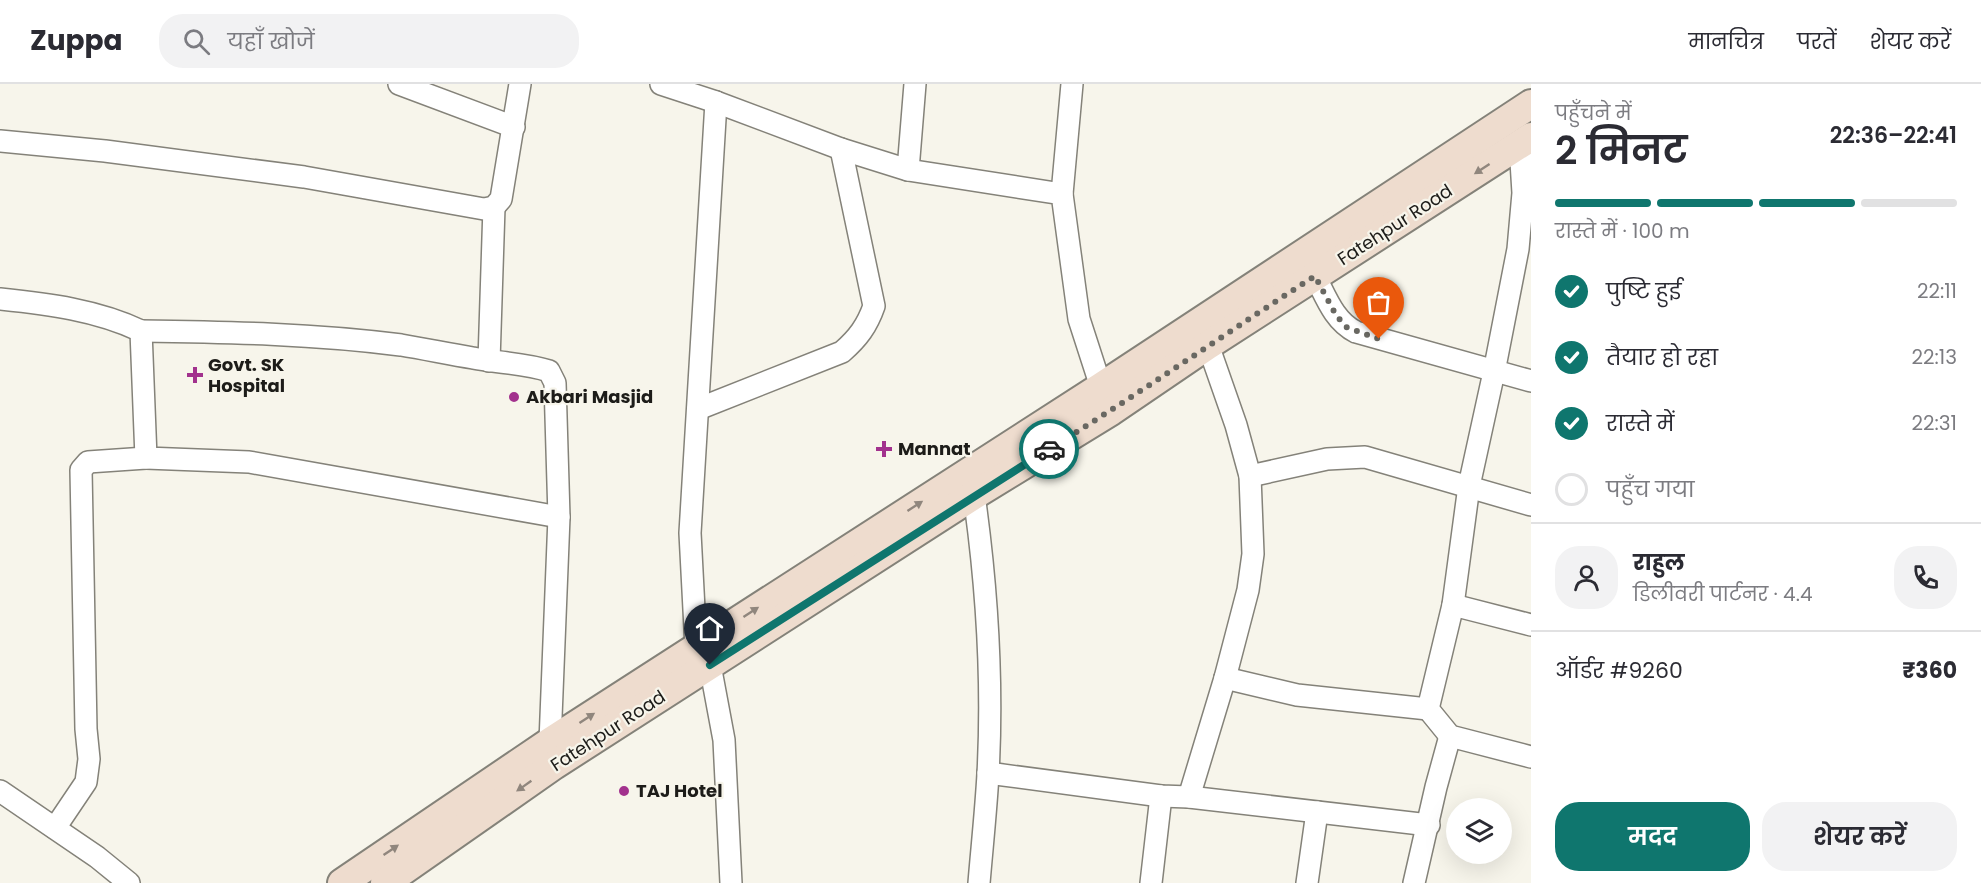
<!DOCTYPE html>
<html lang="hi">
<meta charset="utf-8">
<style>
body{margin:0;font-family:Poppins,"Noto Sans Devanagari",sans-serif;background:#f2f2f3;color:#2b2b33;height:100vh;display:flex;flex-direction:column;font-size:22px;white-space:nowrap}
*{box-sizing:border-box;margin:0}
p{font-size:20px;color:#7c7c81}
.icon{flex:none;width:33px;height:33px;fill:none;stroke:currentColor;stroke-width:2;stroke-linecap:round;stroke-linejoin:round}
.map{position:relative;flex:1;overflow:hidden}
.details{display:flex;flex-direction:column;background:#fff;width:450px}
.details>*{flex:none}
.tools{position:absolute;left:1446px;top:714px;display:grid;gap:12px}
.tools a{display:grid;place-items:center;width:66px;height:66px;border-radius:50%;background:#fff;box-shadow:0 6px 24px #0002;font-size:30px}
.pin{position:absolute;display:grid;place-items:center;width:51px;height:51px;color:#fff;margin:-62px -26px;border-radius:50% 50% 50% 0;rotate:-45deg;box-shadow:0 0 6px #0007}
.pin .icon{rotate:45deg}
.courier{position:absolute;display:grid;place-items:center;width:60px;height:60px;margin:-30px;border:4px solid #0f766e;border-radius:50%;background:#fff;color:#222;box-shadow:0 2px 8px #0007}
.overview em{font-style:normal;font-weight:600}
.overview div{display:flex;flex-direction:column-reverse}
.overview{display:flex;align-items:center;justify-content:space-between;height:102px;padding:0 24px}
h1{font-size:39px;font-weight:600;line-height:45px}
.bar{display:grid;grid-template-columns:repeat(4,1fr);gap:9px 6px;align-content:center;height:72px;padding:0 24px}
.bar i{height:8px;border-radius:4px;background:#e1e1e2}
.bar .on{background:#0f766e}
.bar p{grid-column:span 4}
.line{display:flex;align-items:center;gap:15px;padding:0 24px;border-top:2px solid #e1e1e2}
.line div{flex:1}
.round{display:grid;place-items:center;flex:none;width:63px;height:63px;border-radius:24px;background:#f2f2f3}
ol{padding:0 24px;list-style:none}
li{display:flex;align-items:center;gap:18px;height:66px}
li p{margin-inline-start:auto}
li .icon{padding:6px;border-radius:50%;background:#0f766e;color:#fff;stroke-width:4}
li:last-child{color:#7c7c81}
li i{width:33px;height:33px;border:3px solid #e1e1e2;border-radius:50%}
.primary-button{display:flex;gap:12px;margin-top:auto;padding:12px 24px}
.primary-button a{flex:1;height:69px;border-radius:24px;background:#0f766e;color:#fff;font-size:24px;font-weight:600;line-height:69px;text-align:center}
.primary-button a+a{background:#f2f2f3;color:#2b2b33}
header{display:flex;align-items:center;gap:36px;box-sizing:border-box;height:84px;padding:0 30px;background:#fff;border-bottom:2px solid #e1e1e2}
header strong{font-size:28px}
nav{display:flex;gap:33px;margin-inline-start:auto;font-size:21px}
.search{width:420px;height:54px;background:#f2f2f3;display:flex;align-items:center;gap:15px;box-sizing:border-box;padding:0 21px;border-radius:24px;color:#7c7c81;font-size:22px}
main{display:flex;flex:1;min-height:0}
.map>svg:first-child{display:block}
</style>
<header>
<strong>Zuppa</strong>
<div class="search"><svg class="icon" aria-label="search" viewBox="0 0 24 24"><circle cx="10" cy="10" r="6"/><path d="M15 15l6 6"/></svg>यहाँ खोजें</div>
<nav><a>मानचित्र</a><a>परतें</a><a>शेयर करें</a></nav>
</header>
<main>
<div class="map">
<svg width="1531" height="799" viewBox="0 0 1531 799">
<rect width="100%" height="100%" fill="#f7f5eb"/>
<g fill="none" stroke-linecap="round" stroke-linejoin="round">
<!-- street casing -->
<g stroke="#848279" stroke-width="24">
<g id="street">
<path d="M 399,0 L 514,43"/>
<path d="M 661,0 L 716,18 L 841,65 L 908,86 L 1062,110 L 1079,235 L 1101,303"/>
<path d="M 0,57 L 105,67 L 304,93 L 484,125 L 494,123 L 501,115 L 520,0"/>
<path d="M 1520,61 L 1523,109 L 1518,165 L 1494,288 L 1469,402 L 1453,521 L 1428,625 L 1450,652 L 1531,673"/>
<path d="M 908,86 L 915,0"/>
<path d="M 1062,110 L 1072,0"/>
<path d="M 1315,192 C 1326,213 1334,237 1356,248 L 1531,297"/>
<path d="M 0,215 C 48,220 97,226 141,247 L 146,374 L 249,378 L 559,433"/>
<path d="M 141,247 C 228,248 315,250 401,261 C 425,265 449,270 473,274 C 498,279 525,279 549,287 L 555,299 L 559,433 L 550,658"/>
<path d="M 489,277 L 494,123"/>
<path d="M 698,325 L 842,268 C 858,254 867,242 874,222 L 841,65"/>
<path d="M 1250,392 L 1327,375 L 1365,373 L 1531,421"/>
<path d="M 974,411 C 987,503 993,597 988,690 C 986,726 982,763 979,799"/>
<path d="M 1453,521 L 1531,541"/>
<path d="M 696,564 L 690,449 L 716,18"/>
<path d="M 710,581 L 724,656 L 731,799"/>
<path d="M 1225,594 L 1297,611 L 1428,625"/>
<path d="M 988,689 L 1161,712 L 1189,713 L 1429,741"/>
<path d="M 0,707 L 97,773 L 129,799"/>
<path d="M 1189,713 L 1225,594 L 1248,506 L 1253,470 L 1250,392 L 1236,341 L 1208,261"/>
<path d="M 55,744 L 86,698 L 89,675 L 86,645 L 81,386 L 88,378 L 146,374"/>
<path d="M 1151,799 L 1161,712"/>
<path d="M 1307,799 L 1317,728"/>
<path d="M 1414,799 L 1436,703 L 1450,652"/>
</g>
</g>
<!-- secondary casing -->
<g stroke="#848279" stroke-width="32">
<g id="secondary">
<path d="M 342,799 L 550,658 L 1101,303 L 1531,20"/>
<path d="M 385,799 L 554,681 L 974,411 L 1111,327 L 1208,261 L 1531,53"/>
</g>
</g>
<!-- street -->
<use href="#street" stroke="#fff" stroke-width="21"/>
<!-- secondary -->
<use href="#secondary" stroke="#eedcce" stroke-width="28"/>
</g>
<!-- one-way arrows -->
<defs><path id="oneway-solid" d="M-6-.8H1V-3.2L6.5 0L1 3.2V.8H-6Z" transform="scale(1.5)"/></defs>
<g fill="#90867d">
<use href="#oneway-solid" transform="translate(1482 85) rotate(147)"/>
<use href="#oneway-solid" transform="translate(915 422) rotate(-33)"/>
<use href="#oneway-solid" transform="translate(751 528) rotate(-33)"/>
<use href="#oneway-solid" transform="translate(587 634) rotate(-33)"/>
<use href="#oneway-solid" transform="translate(524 702) rotate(145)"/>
<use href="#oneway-solid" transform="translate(391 766) rotate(-34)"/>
</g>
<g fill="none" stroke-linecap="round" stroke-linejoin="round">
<!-- done -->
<path stroke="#696862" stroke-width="6" stroke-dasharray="0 10.8" d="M 1049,365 C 1139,310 1226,249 1315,192 L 1336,231 L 1346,243 L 1379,255"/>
<!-- route -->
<path stroke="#0f766e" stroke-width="8" d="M 710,581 L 1049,365"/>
</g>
<!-- markers -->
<g fill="#a2318d" stroke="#f7f5eb" stroke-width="2">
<path d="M192 282h6v6h6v6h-6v6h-6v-6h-6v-6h6z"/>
<circle cx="514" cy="313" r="6"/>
<path d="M881 356h6v6h6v6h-6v6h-6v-6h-6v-6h6z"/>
<circle cx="624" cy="707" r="6"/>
</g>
<g text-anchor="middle" stroke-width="4.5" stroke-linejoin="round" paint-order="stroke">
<!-- street labels -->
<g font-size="18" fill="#1d1c19" stroke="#f7f5eb">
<text transform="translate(1395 141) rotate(-33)" y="6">Fatehpur Road</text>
<text transform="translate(608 647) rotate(-33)" y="6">Fatehpur Road</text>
</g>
<!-- poi labels -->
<g font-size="18" font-weight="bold" fill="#1d1c19" stroke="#f7f5eb" text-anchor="start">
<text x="208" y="287">Govt. SK<tspan x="208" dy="21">Hospital</tspan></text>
<text x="526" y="319">Akbari Masjid</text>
<text x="898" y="371">Mannat</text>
<text x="636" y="713">TAJ Hotel</text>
</g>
</g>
</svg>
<div class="tools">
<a><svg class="icon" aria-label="layers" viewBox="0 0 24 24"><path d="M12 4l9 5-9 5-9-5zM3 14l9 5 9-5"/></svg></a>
</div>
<div class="pin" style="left:1379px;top:255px;background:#ea580c"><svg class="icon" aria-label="bag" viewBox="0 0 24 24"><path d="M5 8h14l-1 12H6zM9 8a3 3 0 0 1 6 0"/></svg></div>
<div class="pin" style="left:710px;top:581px;background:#1f2937"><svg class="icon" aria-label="home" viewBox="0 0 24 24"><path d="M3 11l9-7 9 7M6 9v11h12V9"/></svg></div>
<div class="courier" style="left:1049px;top:365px"><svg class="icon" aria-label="car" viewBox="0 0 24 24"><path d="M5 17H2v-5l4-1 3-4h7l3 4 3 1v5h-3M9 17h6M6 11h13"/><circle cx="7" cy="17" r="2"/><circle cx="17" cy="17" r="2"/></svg></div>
</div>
<section class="details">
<div class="overview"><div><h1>2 मिनट</h1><p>पहुँचने में</p></div><em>22:36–22:41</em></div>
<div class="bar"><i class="on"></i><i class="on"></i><i class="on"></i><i></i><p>रास्ते में · 100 m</p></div>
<ol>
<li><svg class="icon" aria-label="check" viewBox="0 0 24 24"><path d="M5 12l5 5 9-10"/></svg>पुष्टि हुई<p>22:11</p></li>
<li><svg class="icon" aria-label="check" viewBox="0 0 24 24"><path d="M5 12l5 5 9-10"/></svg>तैयार हो रहा<p>22:13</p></li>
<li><svg class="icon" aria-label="check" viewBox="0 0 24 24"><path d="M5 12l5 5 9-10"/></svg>रास्ते में<p>22:31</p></li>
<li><i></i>पहुँच गया</li>
</ol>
<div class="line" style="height:108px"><a class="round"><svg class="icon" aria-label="person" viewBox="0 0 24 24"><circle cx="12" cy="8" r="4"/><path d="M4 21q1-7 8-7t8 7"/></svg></a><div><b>राहुल</b><p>डिलीवरी पार्टनर · 4.4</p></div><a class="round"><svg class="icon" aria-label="phone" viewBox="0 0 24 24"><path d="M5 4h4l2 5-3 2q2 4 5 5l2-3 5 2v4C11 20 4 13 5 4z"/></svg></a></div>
<div class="line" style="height:78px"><div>ऑर्डर #9260</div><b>₹360</b></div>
<div class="primary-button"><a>मदद</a><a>शेयर करें</a></div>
</section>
</main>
